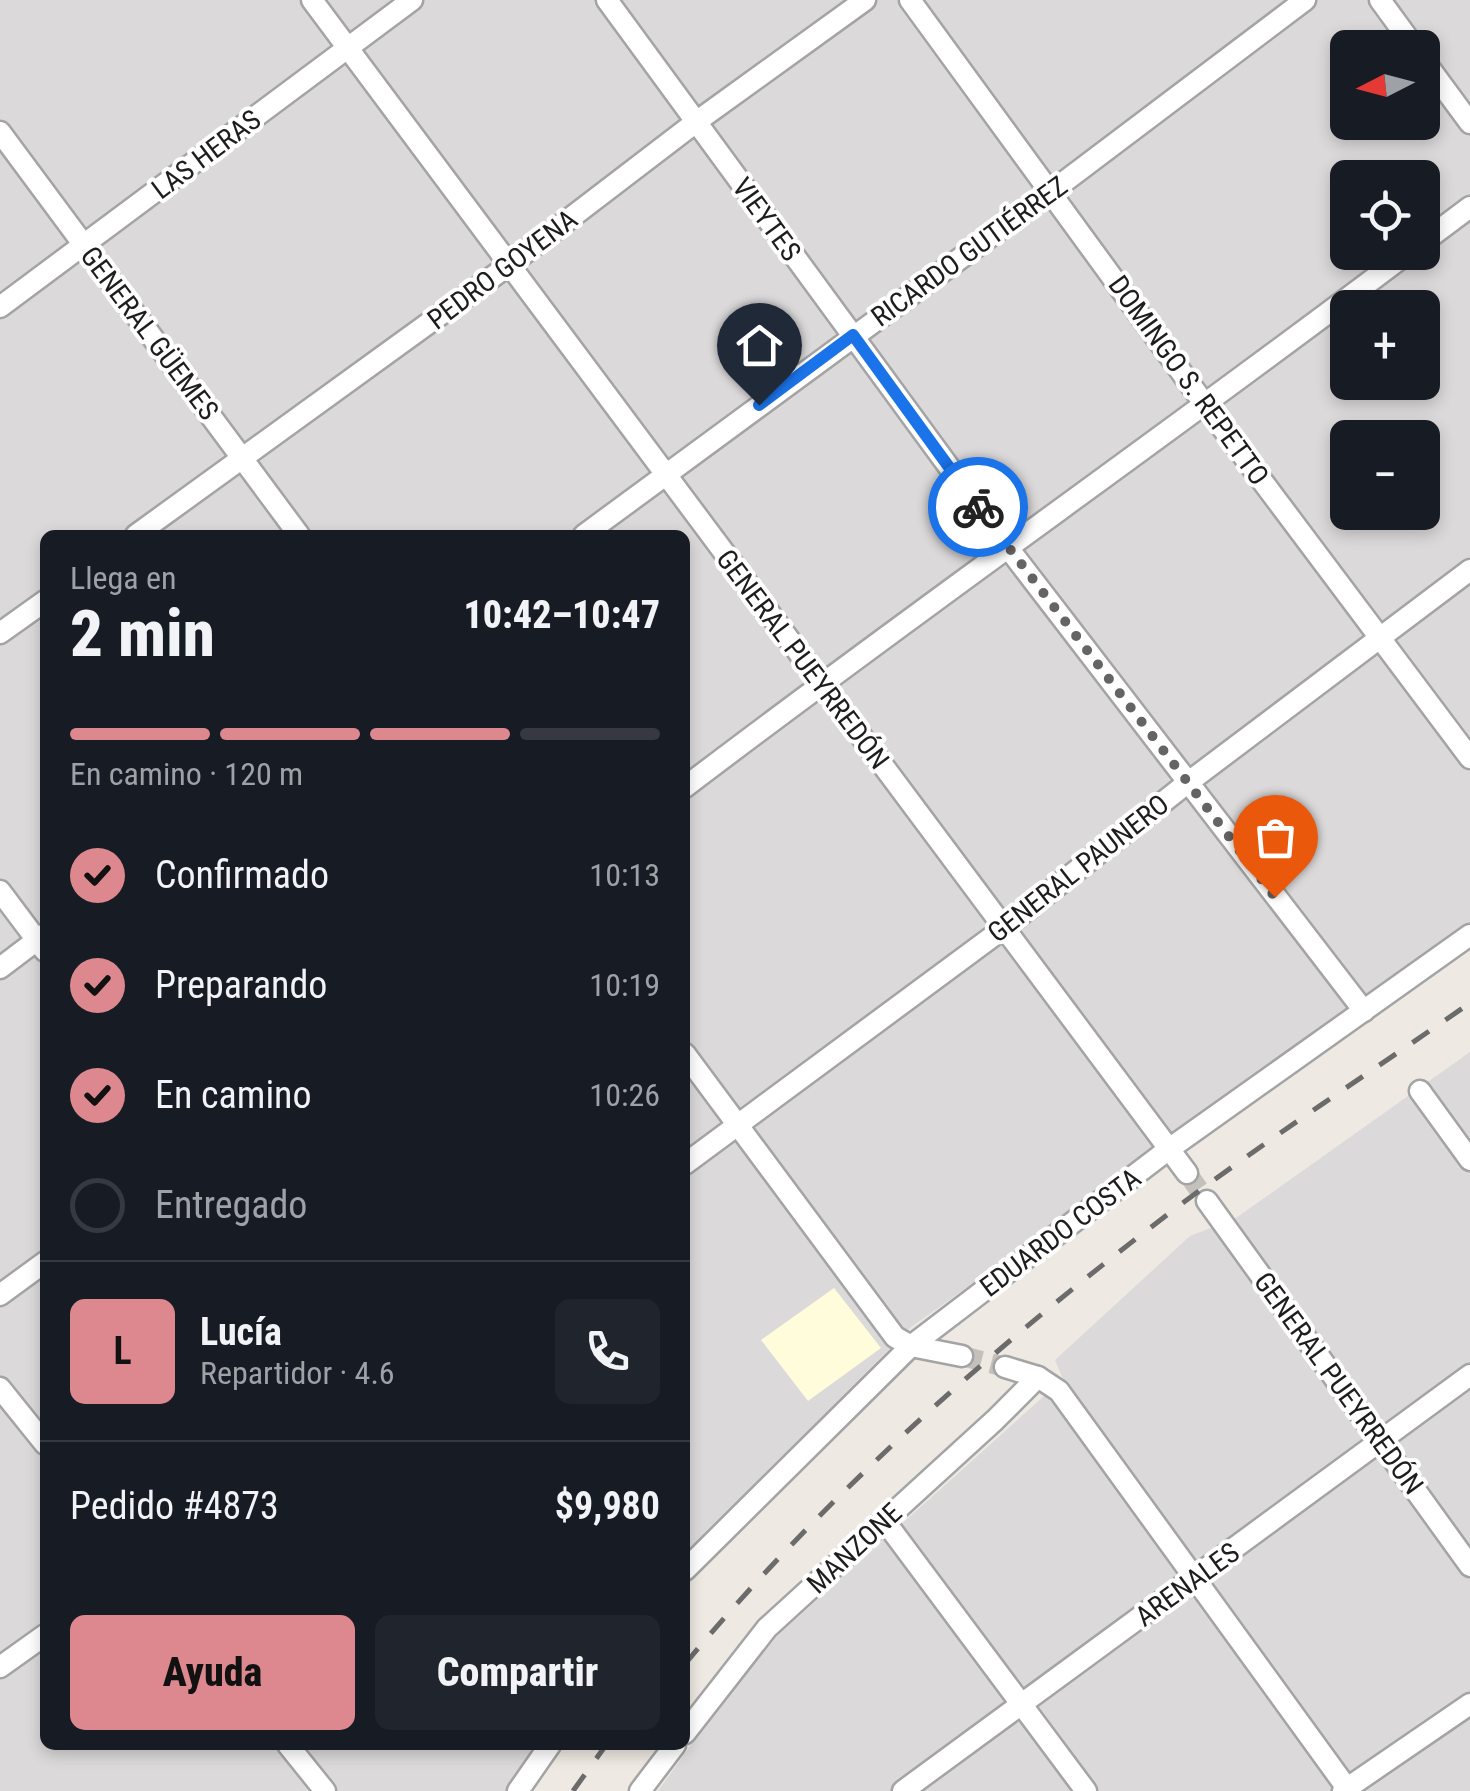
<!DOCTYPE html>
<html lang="es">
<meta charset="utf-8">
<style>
body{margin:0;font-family:"Roboto Condensed",sans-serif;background:#20242c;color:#f1f3f6;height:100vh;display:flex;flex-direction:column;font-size:38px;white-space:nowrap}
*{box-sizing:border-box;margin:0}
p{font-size:32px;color:#9ea1a6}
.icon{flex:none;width:55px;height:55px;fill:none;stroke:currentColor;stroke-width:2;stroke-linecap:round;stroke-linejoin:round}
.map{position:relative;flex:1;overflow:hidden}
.side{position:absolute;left:40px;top:530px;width:650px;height:1220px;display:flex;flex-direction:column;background:#171b24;border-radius:15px;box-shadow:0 5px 15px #0003}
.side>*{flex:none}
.needle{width:65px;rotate:264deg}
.tools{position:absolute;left:1330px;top:30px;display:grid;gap:20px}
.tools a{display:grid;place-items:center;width:110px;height:110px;border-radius:15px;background:#171b24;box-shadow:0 5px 15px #0003;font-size:50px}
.pin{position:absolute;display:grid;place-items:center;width:85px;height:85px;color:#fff;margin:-102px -42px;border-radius:50% 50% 50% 0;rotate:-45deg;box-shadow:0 0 10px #0007}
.pin .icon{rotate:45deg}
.courier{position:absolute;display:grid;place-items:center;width:100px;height:100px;margin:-50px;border:8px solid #1a73e8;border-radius:50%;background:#fff;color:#222;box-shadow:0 2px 12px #0007}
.overview em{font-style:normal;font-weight:800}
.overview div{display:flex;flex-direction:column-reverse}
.overview{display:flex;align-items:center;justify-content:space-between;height:170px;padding:0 30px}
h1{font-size:65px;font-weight:800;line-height:75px}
.bar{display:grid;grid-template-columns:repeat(4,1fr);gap:15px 10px;align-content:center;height:120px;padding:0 30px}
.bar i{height:12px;border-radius:8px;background:#363941}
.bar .current{background:#dd888f}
.bar p{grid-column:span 4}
.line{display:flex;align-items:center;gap:25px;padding:0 30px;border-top:2px solid #363941}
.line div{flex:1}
.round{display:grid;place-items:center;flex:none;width:105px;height:105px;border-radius:15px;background:#20242c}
ol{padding:0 30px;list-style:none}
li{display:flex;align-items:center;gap:30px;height:110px}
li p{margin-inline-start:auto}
li .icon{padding:10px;border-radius:50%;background:#dd888f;color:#111;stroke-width:4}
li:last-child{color:#9ea1a6}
li i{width:55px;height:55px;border:5px solid #363941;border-radius:50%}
.button{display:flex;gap:20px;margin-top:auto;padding:20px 30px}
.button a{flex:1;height:115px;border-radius:15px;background:#dd888f;color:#111;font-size:40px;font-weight:800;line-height:115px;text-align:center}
.button a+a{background:#20242c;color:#f1f3f6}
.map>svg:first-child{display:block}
</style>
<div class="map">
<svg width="1470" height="1791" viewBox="0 0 1470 1791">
<rect width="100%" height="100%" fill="#eee9e2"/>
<!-- residential -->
<g fill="#dbd9da" fill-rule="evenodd">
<path d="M 0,0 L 1470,0 L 1470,927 L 910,1328 L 685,1554 L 685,535 L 45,535 L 45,1745 L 538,1745 L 507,1791 L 0,1791 ZM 1348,48 L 1422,48 L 1422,122 L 1348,122 ZM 1348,178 L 1422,178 L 1422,252 L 1348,252 ZM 1348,308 L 1422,308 L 1422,382 L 1348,382 ZM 1348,438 L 1422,438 L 1422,512 L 1348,512 Z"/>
<path d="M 1470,1052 L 1470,1791 L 658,1791 L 709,1720 L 778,1635 L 1063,1379 L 1055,1360 L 1190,1236 L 1236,1218 Z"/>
</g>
<!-- education -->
<path fill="#fefcdb" d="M 834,1288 L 881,1348 L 808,1401 L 761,1340 Z"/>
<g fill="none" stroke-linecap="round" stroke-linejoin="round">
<!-- street-tunnel -->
<g stroke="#c4c0bb" stroke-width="20" stroke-dasharray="20 10" stroke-linecap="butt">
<path d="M 1187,1173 L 1207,1201"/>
<path d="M 962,1356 L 1005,1367"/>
</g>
<!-- street casing -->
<g stroke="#a4a4a4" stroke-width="25">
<g id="street">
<path d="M 312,0 L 1187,1173"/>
<path d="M 607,0 L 1009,549 L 1364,1011"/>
<path d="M 910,0 L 1206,406 L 1470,758"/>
<path d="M 1380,0 L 1415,48"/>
<path d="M 1422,58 L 1470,123"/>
<path d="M 0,132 L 299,535"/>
<path d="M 1422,243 L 1470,207"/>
<path d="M 0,307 L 412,0"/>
<path d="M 136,535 L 509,265 L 696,122 L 865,0"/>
<path d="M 584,535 L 1052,191 L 1305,0"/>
<path d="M 0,633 L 45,601"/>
<path d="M 685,787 C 924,605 1170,433 1409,252"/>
<path d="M 0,891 L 45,951"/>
<path d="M 0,968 L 45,934"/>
<path d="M 685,1054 L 895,1337 L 911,1346 L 962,1356"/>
<path d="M 1420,1091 L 1470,1160"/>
<path d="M 685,1164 L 1004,928 L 1186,784 L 1470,570"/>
<path d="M 1207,1201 L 1470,1566"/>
<path d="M 0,1295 L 45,1262"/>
<path d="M 1005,1367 L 1038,1377 L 1059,1391 L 1349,1791"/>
<path d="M 0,1388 L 45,1444"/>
<path d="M 884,1520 L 1086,1791"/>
<path d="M 685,1570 L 911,1346 L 1169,1149 L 1470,935"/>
<path d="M 0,1667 L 45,1635"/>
<path d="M 685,1733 L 767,1628 L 995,1420 L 1038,1377"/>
<path d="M 288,1745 L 325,1791"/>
<path d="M 518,1791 L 550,1745"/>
<path d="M 640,1791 L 675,1745"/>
<path d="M 903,1791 L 1470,1375"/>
<path d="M 1343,1791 L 1470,1704"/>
</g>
</g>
<!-- street -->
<use href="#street" stroke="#fff" stroke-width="20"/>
<!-- rail -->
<g stroke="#6b6b6b" stroke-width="5" stroke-dasharray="20 20" stroke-linecap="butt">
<path d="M 685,1664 C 830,1489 1004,1338 1184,1202 C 1277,1133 1375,1069 1470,1003"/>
<path d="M 573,1791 L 606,1745"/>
</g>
</g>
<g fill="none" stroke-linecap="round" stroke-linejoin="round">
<!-- done -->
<path stroke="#666462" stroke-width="10" stroke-dasharray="0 18" d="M 978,507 L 1275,897"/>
<!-- route -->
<path stroke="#1a73e8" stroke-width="12" d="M 759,405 L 853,335 L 978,507"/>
</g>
<g text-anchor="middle" stroke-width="8" stroke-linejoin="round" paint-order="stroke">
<!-- street labels -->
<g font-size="28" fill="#1d1d1d" stroke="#fff">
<text transform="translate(206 154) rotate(-37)" y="10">LAS HERAS</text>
<text transform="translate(767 219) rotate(54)" y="10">VIEYTES</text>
<text transform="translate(969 251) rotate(-36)" y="10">RICARDO GUTIÉRREZ</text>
<text transform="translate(502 269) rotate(-37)" y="10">PEDRO GOYENA</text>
<text transform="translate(150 333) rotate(53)" y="10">GENERAL GÜEMES</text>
<text transform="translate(1189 380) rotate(54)" y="10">DOMINGO S. REPETTO</text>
<text transform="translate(803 659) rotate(53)" y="10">GENERAL PUEYRREDÓN</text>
<text transform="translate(1078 868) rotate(-38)" y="10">GENERAL PAUNERO</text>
<text transform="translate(1060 1232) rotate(-37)" y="10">EDUARDO COSTA</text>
<text transform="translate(1339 1383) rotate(54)" y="10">GENERAL PUEYRREDÓN</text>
<text transform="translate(854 1548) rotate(-43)" y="10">MANZONE</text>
<text transform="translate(1187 1584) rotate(-36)" y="10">ARENALES</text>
</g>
</g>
</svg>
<div class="tools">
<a><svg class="needle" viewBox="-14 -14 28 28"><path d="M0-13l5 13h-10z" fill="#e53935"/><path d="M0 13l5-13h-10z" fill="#9ea1a6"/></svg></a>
<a><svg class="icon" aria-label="locate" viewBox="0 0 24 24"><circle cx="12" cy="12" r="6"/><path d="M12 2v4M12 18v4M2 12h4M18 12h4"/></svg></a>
<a>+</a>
<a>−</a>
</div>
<div class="pin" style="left:1275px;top:897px;background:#ea580c"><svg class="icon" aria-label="bag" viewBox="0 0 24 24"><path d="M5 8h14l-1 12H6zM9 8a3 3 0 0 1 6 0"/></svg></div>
<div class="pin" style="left:759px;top:405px;background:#1f2937"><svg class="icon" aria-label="home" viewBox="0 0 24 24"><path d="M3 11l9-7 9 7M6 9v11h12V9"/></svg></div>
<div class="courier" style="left:978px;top:507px"><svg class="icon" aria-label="bike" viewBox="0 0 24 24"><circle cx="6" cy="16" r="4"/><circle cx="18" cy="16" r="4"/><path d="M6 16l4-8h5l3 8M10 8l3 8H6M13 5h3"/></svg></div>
<section class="side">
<div class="overview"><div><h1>2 min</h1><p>Llega en</p></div><em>10:42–10:47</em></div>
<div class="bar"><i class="current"></i><i class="current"></i><i class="current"></i><i></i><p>En camino · 120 m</p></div>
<ol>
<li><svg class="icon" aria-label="check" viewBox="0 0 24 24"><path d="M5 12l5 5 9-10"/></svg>Confirmado<p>10:13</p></li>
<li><svg class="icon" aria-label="check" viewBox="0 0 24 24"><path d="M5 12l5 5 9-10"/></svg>Preparando<p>10:19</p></li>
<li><svg class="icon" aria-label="check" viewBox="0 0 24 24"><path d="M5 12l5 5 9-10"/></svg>En camino<p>10:26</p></li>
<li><i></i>Entregado</li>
</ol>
<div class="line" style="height:180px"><b class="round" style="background:#dd888f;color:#111">L</b><div><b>Lucía</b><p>Repartidor · 4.6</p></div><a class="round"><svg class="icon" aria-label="phone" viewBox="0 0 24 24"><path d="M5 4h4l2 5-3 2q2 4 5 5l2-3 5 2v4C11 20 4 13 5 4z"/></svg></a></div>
<div class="line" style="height:130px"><div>Pedido #4873</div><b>$9,980</b></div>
<div class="button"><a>Ayuda</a><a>Compartir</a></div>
</section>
</div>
